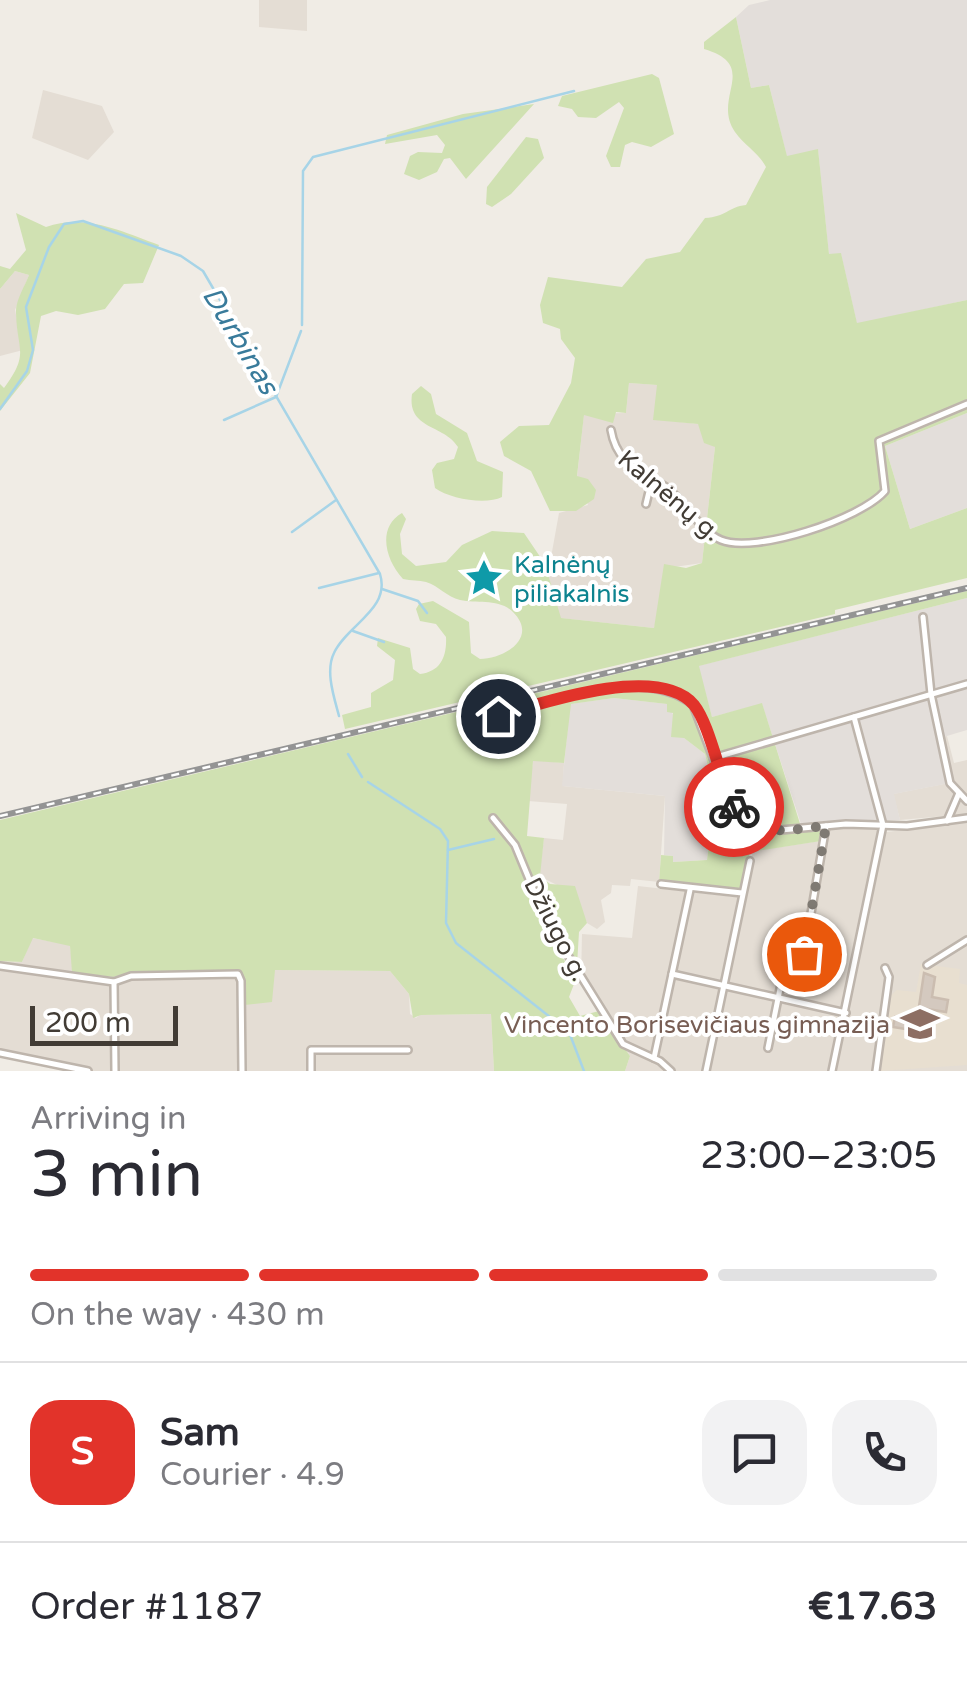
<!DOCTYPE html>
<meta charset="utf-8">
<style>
body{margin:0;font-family:"Varela Round",sans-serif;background:#f2f2f3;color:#2b2b33;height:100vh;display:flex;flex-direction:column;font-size:38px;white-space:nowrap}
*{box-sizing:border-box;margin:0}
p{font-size:32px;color:#7c7c81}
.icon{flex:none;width:55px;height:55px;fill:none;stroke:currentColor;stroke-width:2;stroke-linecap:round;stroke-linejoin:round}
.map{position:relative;height:1071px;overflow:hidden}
.sheet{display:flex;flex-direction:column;background:#fff;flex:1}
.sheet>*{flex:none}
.scale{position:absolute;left:30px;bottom:25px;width:148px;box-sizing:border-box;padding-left:10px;border:5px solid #423c35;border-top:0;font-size:28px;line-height:35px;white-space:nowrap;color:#423c35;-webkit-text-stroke:8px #fff;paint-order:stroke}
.pin{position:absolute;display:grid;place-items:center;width:85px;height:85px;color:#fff;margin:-42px;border:5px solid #fff;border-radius:50%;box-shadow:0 2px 10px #0007}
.courier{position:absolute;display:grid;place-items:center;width:100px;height:100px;margin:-50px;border:8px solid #e2332a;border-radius:50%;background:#fff;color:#222;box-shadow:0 2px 12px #0007}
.overview em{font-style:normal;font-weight:600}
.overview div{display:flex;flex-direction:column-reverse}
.overview{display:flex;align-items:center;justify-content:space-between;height:170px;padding:0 30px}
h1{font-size:65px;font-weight:600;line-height:75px}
.bar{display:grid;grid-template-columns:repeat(4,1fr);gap:15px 10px;align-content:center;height:120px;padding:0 30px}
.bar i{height:12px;border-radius:8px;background:#e1e1e2}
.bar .current{background:#e2332a}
.bar p{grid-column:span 4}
.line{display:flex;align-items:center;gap:25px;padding:0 30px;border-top:2px solid #e1e1e2}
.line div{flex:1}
.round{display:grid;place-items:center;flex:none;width:105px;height:105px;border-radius:30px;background:#f2f2f3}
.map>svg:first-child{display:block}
</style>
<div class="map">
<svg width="967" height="1071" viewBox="0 0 967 1071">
<rect width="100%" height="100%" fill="#f0ece5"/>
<!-- residential -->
<g fill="#e4ddd4">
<path d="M 259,0 L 307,0 L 307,31 L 259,27 Z"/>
<path d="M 43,90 L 102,106 L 114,132 L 88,160 L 32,138 Z"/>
<path d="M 15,271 L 29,275 L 15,310 L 23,350 L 0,356 L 0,289 Z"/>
<path d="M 629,383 L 658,385 L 654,419 L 698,424 L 715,447 L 702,563 L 674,567 L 654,628 L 560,618 L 548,574 L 559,513 L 588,505 L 577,477 L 584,414 L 626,413 Z"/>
<path d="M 947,736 L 954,763 L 967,760 L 967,814 L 900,820 L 893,794 L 949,783 L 940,737 Z"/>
<path d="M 533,760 L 564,763 L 563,786 L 665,796 L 659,882 L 631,879 L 630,886 L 612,885 L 611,893 L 601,900 L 605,922 L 597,929 L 587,923 L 575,894 L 539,876 L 544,838 L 563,840 L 567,804 L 528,801 Z"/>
<path d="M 967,822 L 967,1071 L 625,1071 L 630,1056 L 581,980 L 582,934 L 632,938 L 638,886 L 744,898 L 753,851 L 820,841 L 821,830 L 829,828 L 866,827 L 887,832 Z"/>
<path d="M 32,938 L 70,945 L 73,972 L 113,977 L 129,973 L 240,972 L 245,982 L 246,1005 L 275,970 L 390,971 L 409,994 L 410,1014 L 416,1018 L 420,1015 L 491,1014 L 494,1071 L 78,1071 L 0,1056 L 0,961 L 22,962 Z"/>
</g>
<!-- industrial -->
<g fill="#e3deda">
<path d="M 770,0 L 967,0 L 967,300 L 857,324 L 841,254 L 829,255 L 818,150 L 787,157 L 769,85 L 751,88 L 736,17 L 749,5 Z"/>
<path d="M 967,413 L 967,508 L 910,529 L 885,446 Z"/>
<path d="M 967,598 L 967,730 L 940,738 L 950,783 L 894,794 L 900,820 L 801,824 L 762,704 L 712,717 L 698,666 Z"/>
<path d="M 614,698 L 668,704 L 684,738 L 705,754 L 715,795 L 707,860 L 672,862 L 673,856 L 664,855 L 665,796 L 562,786 L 570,704 Z"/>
</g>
<!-- education -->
<path fill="#e8dfd0" d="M 921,964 L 960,969 L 959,983 L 967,985 L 967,1065 L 879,1071 L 890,996 L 897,990 L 916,992 Z"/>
<!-- green -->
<g fill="#d0e1b2">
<path d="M 736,17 L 751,88 L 769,85 L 787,156 L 818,149 L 829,254 L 841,253 L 857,323 L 967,300 L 967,413 L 885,446 L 910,529 L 967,508 L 967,578 L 835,610 L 835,614 L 345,729 L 342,715 L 371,707 L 371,693 L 393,680 L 395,660 L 377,646 L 378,638 L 410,648 L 413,669 L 420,674 C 441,672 447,656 446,637 L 436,624 L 420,621 L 416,609 L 419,604 L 433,601 L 469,622 L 471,653 L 480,659 C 504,659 539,638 513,612 C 499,598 477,604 460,600 C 447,597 439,586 426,582 C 419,580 411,581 403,579 C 385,560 377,527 402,513 L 406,519 L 400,534 L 402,554 L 416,566 L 446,562 L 462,545 L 492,531 L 524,533 L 545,564 L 561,618 L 654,628 L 664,564 L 686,568 L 702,563 L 715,447 L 704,443 L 698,424 L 653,420 L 657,385 L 629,383 L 626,413 L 616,412 L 613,423 L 584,415 L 577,476 L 588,479 L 596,490 L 594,499 L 576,511 L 550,511 L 531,471 L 504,456 L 500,442 L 519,426 L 549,425 L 571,383 L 575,358 L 561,339 L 560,329 L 543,323 L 540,305 L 548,277 L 622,287 L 646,259 L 680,252 L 705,218 C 726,217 728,207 746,205 L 766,167 C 758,152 744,145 735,132 C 711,97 761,66 704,49 L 704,42 Z"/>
<path d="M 652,74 L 659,78 L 674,134 L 651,147 L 632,142 L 625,145 L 620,167 L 611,167 L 606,156 L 624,108 L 619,102 L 596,118 L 578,117 L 572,109 L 558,106 L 562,96 Z"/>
<path d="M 534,104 L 466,179 L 450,158 L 444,159 L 437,172 L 419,180 L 404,174 L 410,156 L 418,152 L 442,153 L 445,145 L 437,135 L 385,144 L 387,135 L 463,114 Z"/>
<path d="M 526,137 L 538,139 L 544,158 L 511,194 L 492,207 L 486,204 L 487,187 Z"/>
<path d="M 16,213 L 46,227 C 85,213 123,232 159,245 L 143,283 L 124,284 L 105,309 L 78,315 L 56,311 L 41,316 L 30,373 L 0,411 L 0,384 L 4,388 C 30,353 17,351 16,313 C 15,301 25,286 29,275 L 15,271 L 0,289 L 0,266 L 10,269 L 26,250 Z"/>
<path d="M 421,386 L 431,394 L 436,414 L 467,433 L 477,461 L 503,472 L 502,497 C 486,505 450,499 435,488 L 432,470 L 437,463 L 454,459 L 458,447 C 444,424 407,430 412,394 Z"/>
<path d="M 967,591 L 967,598 L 699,666 L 712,717 L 762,703 L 802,830 L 821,830 L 821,841 L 750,852 L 741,889 L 659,882 L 661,855 L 673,856 L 673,862 L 707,860 L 715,795 L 705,754 L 684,738 L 671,737 L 673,713 L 667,712 L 667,704 L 614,698 L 571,704 L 564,763 L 533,761 L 527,836 L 544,838 L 540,876 L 550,884 L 575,886 L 587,923 L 579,932 L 577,965 L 565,945 L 555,945 L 576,979 L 569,997 L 580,1016 L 599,1011 L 630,1056 L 625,1071 L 494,1071 L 491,1014 L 421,1015 L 413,1018 L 409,994 L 390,971 L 275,970 L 272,1002 L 245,1005 L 245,982 L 240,972 L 130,973 L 113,977 L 72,972 L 70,946 L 33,938 L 22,962 L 0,961 L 0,820 Z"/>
</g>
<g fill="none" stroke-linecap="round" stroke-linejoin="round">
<!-- stream -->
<g stroke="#a7d4e7" stroke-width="2.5">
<path d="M 302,325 L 303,171 L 313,157 L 574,91"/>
<path d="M 0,409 L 27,371 L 33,350 L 26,307 L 49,247 L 64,224 L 83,221 L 181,256 L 203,271 L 380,574 C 391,609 347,625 334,653 C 325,671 334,697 339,716"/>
<path d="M 224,420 L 276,397 L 301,331"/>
<path d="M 292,532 L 336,500"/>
<path d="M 319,588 L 379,573"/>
<path d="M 382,589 L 418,601 L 427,613"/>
<path d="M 353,631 L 384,642"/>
<path d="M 348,754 L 362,777"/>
<path d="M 368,782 L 440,829 L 448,841 L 446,923 L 456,943 L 569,1032 L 584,1071"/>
<path d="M 448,850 L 494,839"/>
</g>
</g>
<!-- building -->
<path fill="#d4c9bf" stroke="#cbbdb0" stroke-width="2.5" d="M 924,973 L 935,977 L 932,997 L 948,1000 L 946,1012 L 927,1009 L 924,1032 L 893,1027 L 895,1017 L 917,1020 Z"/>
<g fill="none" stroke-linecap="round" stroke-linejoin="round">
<!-- street casing -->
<g stroke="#beb5ac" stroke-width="10">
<g id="street">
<path d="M 611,430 C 617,465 640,469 666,487 C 686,501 699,531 721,540 C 755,554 861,519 885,491 L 879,441 L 967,404"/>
<path d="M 646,504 L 652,479"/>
<path d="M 923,617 L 931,694 L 950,783 L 967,801"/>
<path d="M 498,717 C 550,700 646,666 693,705 L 727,795 L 738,814 L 753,826 L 781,830 L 846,824 L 907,826 L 967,818"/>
<path d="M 713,758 L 967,684"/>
<path d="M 493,818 L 515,845 L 546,920 L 623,1044 L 660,1061 L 671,1071"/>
<path d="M 947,821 L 959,793"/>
<path d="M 661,884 L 742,893"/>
<path d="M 927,965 L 967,940"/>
<path d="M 0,966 L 114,982 L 131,976 L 238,974 L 241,981 L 242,1071"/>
<path d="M 672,974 L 846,1013"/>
<path d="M 114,982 L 115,1071"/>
<path d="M 768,1048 L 784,969 L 804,954 L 826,826"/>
<path d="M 0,1053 L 88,1071"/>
<path d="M 654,1058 L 690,890"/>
<path d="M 311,1071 L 311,1050 L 408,1050"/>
<path d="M 706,1071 L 750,861"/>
<path d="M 832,1071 L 883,825 L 854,717"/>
<path d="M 876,1071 L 889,977 L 885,968"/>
</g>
</g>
<!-- street -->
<use href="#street" stroke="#fff" stroke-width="5"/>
<!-- rail casing -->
<g stroke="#949494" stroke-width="6">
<path id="rail" d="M 0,816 L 967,588"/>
</g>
<!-- rail -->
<use href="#rail" stroke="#fff" stroke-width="2.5" stroke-dasharray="8" stroke-linecap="butt"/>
</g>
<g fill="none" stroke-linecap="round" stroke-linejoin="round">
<!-- done -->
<path stroke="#7f7a73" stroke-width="10" stroke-dasharray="0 18" d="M 734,807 C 754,840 792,829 826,826 L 804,954"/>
<!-- route -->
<path stroke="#e2332a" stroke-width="12" d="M 498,716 C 541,703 659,663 694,705 C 710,725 720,780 734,807"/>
</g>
<!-- icons -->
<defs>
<g id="sight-bare" transform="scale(3)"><path d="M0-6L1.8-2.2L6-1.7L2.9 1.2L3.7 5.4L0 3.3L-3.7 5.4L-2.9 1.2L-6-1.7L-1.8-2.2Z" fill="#0f9aa8" stroke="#fff" stroke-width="2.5" paint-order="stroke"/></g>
<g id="school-bare" transform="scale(3)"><path d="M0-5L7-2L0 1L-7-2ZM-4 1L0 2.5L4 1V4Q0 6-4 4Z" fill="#8d6e63" stroke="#fff" stroke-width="2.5" paint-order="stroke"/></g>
</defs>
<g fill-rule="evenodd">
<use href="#sight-bare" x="484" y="578"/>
<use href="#school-bare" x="920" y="1024"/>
</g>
<g text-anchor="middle" stroke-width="8" stroke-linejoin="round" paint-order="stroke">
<!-- street labels -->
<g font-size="25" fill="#423c35" stroke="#fff">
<text transform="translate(670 495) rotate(40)" y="9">Kalnėnų g.</text>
<text transform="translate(557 929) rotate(63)" y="9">Džiugo g.</text>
</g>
<!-- culture labels -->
<g font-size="25" fill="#0d838f" stroke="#fff" text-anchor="start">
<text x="514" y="573">Kalnėnų<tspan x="514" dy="29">piliakalnis</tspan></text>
</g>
<!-- education labels -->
<g font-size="25" fill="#785e54" stroke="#fff" text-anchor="end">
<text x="890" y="1033">Vincento Borisevičiaus gimnazija</text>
</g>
<!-- water labels -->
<g font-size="28" font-style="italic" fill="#397b9b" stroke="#fff">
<text transform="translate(241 340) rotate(59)" y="10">Durbinas</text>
</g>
</g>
</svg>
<div class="scale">200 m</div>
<div class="pin" style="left:804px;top:954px;background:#ea580c"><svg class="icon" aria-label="bag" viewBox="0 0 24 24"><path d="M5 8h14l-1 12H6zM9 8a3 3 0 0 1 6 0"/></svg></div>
<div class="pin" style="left:498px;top:716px;background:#1f2937"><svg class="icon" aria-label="home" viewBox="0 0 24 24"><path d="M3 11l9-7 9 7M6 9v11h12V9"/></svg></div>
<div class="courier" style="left:734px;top:807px"><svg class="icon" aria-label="bike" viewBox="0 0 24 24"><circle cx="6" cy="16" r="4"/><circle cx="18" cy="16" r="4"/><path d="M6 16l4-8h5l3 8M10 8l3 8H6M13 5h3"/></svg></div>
</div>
<section class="sheet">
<div class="overview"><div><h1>3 min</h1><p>Arriving in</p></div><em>23:00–23:05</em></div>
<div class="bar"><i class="current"></i><i class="current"></i><i class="current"></i><i></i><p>On the way · 430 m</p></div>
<div class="line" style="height:180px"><b class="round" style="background:#e2332a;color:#fff">S</b><div><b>Sam</b><p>Courier · 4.9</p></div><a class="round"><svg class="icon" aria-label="chat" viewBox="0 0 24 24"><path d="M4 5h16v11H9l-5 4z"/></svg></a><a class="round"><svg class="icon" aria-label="phone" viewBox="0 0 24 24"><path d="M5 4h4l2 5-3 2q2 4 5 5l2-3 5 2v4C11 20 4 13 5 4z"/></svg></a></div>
<div class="line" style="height:130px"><div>Order #1187</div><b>€17.63</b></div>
</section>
